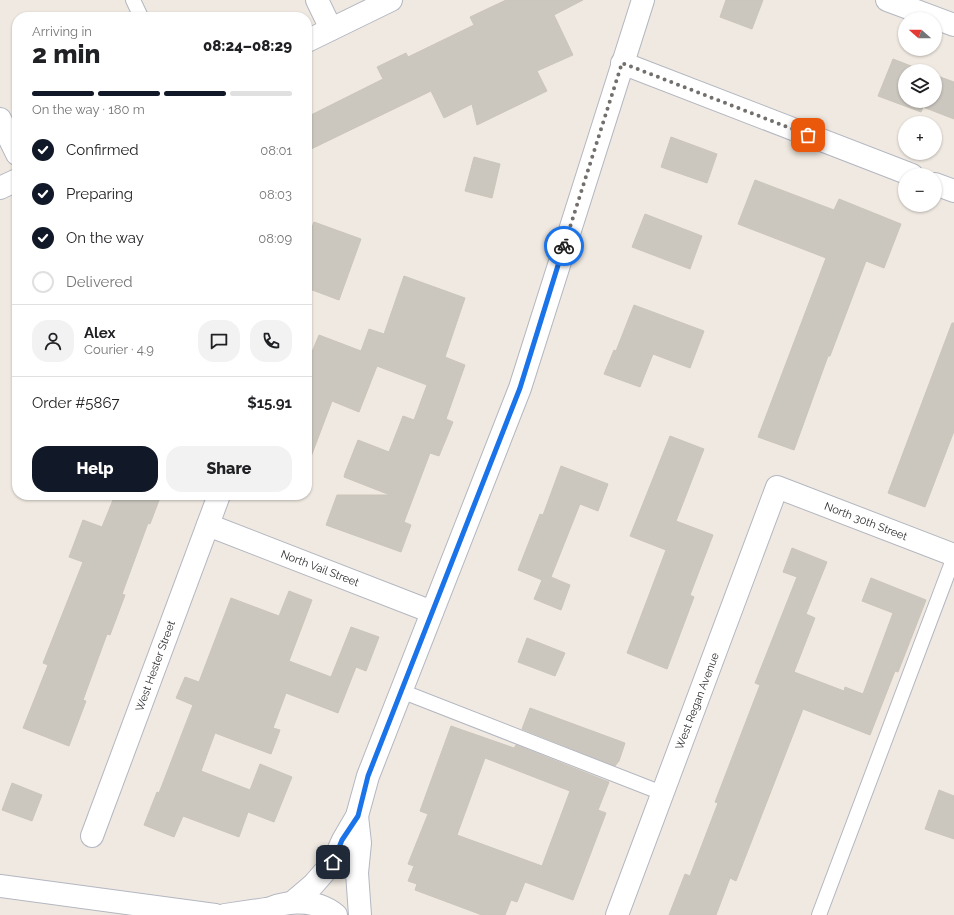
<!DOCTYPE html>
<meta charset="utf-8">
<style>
body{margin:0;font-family:Raleway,sans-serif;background:#f2f2f2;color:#202124;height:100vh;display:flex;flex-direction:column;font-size:15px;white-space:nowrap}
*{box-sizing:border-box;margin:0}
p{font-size:13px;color:#757577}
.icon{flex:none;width:22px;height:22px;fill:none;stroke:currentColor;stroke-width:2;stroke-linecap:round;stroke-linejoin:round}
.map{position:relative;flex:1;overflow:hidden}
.drawer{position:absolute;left:12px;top:12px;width:300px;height:488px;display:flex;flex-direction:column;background:#fff;border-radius:16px;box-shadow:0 1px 3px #0004}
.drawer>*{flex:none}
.needle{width:26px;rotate:291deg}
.controls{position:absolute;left:898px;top:12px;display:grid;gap:8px}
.controls a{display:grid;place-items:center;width:44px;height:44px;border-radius:50%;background:#fff;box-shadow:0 1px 3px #0004;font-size:20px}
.pin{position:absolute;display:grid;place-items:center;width:34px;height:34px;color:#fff;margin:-17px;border-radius:8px;box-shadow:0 2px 6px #0006}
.courier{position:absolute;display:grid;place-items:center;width:40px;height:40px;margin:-20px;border:3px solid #1a73e8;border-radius:50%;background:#fff;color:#222;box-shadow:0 1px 5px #0007}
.head em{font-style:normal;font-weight:800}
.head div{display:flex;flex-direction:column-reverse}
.head{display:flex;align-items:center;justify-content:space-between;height:68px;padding:0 20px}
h1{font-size:26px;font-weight:800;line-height:30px}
.bar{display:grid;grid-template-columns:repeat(4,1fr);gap:6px 4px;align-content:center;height:48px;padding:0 20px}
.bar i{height:5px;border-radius:3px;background:#e0e0e0}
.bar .selected{background:#111827}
.bar p{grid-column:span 4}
.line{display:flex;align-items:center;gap:10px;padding:0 20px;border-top:1px solid #e0e0e0}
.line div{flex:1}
.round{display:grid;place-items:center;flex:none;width:42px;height:42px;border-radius:16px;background:#f2f2f2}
ol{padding:0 20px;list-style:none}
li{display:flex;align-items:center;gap:12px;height:44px}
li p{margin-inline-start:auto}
li .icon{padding:4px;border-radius:50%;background:#111827;color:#fff;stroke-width:4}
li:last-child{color:#757577}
li i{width:22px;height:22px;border:2px solid #e0e0e0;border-radius:50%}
.cta{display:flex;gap:8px;margin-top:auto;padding:8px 20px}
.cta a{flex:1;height:46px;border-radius:16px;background:#111827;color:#fff;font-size:16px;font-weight:800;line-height:46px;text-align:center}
.cta a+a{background:#f2f2f2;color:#202124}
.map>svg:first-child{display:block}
</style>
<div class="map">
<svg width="954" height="915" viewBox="0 0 954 915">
<rect width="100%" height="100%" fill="#efe9e1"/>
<!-- building -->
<g fill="#cbc7bf" stroke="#cbc5ba" fill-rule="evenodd">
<path d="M 506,0 L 583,0 L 554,15 L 573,55 L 537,71 L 547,91 L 477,125 L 472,104 L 444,118 L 431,91 L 307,151 L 307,117 L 383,79 L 377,67 L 406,53 L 408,57 L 474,25 L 470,17 Z"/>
<path d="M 726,0 L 763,0 L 752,29 L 720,17 Z"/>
<path d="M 893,59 L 924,71 L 905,71 L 905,101 L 935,101 L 935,75 L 954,82 L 954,119 L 923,107 L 921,112 L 878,96 Z"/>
<path d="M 671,137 L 717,154 L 707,183 L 661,167 Z"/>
<path d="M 474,157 L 500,164 L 492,198 L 465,191 Z"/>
<path d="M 755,180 L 834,210 L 839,199 L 901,224 L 884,268 L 866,261 L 830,356 L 828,356 L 794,450 L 758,437 L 826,258 L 738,224 Z"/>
<path d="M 645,214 L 702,236 L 690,269 L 632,247 Z"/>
<path d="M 314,222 L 361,239 L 339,300 L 307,288 L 307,241 Z"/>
<path d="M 404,276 L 465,298 L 445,357 L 465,365 L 446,419 L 453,422 L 439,456 L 430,453 L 404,522 L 411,525 L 401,552 L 326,525 L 337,495 L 390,495 L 344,477 L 345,473 L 358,440 L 389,452 L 403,416 L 414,420 L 427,385 L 377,366 L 359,412 L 332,401 L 309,462 L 307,461 L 307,364 L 319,335 L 361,351 L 369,329 L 384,334 Z"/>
<path d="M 634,305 L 704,331 L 690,368 L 653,354 L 640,387 L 604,374 L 614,350 L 616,351 Z"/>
<path d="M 952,323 L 954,323 L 954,431 L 925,507 L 888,493 Z"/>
<path d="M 670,436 L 704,449 L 676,521 L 713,535 L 690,595 L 694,597 L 667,669 L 627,653 L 666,550 L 630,536 Z"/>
<path d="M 561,466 L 608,484 L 598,511 L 580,504 L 551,577 L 570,585 L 561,610 L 534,599 L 542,580 L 518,570 L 540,514 L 543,515 Z"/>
<path d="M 115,495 L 161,495 L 150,524 L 148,523 L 122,594 L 125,595 L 110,635 L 107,634 L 83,700 L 86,701 L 69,746 L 23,728 L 48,665 L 43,663 L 83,562 L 69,557 L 83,520 L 102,527 Z"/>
<path d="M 792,548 L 827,562 L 806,614 L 815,618 L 794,672 L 844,691 L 845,687 L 863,694 L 893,613 L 862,601 L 871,578 L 926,600 L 898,672 L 895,671 L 870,735 L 803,709 L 736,881 L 730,878 L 716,915 L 669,915 L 685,874 L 690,876 L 718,803 L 715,802 L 760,685 L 755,683 L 797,577 L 783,572 Z"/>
<path d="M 289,591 L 312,600 L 289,661 L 331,677 L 351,627 L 379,637 L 366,671 L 356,667 L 338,713 L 286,693 L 273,728 L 280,730 L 271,754 L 215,733 L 201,771 L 250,790 L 260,764 L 292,777 L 274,822 L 248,812 L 239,837 L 183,816 L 174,837 L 144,825 L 157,792 L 159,793 L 193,705 L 176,698 L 185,677 L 199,682 L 231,598 L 279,616 Z"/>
<path d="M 527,638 L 565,653 L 555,676 L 518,662 Z"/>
<path d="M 530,708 L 625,743 L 619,761 L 615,766 L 522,729 Z"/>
<path d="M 451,726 L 514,748 L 516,745 L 609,782 L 598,810 L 606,813 L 573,900 L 525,882 L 517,902 L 511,900 L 505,915 L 482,915 L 415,890 L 417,884 L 408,881 L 414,866 L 408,864 L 428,814 L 420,811 ZM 485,758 L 570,791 L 542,866 L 457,835 Z"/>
<path d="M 12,783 L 42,795 L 32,821 L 2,810 Z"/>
<path d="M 939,790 L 954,796 L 954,839 L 925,829 Z"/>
</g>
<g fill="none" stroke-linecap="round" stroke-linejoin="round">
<!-- service casing -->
<g stroke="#b4b7c1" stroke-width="16">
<g id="service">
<path d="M 133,0 L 141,17"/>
<path d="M 401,691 L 662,793"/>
<path d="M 819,915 L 954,557"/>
</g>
</g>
<!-- minor casing -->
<g stroke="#b4b7c1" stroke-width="24">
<g id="minor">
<path d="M 317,0 L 331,29"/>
<path d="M 887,0 L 954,25"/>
<path d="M 307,41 L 391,0"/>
<path d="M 622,63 L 912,175"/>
<path d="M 0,119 L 17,154"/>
<path d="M 935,184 L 954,191"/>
<path d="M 0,188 L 17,180"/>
<path d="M 208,525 L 432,612"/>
<path d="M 357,816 L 360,843 L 357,873 L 360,915"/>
<path d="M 92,836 L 219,495"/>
<path d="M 293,902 L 313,885 L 333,862 L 343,840 L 357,816 L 368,776 L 520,388 L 643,0"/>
<path d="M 617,915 L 777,487 L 954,555"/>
</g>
</g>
<!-- tertiary casing -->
<g stroke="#b4b7c1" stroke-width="24">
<g id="tertiary">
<path d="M 0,886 L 215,915"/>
<path d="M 225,915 L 266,909"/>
<path d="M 257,915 C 279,900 314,897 336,915"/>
</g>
</g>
<!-- service -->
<use href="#service" stroke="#fff" stroke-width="14"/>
<!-- minor -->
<use href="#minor" stroke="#fff" stroke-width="22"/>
<!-- tertiary -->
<use href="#tertiary" stroke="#fff" stroke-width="22"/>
</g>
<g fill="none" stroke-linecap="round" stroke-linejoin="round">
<!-- done -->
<path stroke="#726f6d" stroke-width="4" stroke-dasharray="0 7.2" d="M 564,246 L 622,63 L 808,135"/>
<!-- route -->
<path stroke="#1a73e8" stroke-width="5" d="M 333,862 L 342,840 L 358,816 L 368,776 L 520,388 L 564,246"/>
</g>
<g text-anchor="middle" stroke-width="4" stroke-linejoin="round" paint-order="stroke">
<!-- street labels -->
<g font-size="11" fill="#2e2e2e" stroke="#fff">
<text transform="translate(866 521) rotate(21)" y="4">North 30th Street</text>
<text transform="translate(320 568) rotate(21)" y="4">North Vail Street</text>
<text transform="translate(155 666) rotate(-70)" y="4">West Hester Street</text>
<text transform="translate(697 701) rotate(-69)" y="4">West Regan Avenue</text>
</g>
</g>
</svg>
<div class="controls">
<a><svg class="needle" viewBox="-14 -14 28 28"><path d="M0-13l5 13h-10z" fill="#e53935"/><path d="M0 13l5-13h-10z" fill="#757577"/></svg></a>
<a><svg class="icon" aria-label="layers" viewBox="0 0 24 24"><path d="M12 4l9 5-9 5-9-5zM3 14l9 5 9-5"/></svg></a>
<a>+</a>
<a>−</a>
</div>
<div class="pin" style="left:808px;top:135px;background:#ea580c"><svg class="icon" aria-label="bag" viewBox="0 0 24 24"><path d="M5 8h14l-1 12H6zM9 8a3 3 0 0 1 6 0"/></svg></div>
<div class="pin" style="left:333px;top:862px;background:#1f2937"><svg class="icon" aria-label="home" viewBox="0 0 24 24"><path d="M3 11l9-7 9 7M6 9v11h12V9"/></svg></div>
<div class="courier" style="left:564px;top:246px"><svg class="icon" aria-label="bike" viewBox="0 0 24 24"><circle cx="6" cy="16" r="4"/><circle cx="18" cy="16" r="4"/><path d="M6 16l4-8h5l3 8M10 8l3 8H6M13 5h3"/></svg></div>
<section class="drawer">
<div class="head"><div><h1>2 min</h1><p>Arriving in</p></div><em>08:24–08:29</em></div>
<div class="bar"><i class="selected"></i><i class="selected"></i><i class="selected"></i><i></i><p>On the way · 180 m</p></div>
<ol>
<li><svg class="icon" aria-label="check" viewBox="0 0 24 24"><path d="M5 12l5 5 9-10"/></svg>Confirmed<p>08:01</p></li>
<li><svg class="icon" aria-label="check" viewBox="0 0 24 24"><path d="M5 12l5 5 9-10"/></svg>Preparing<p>08:03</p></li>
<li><svg class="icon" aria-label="check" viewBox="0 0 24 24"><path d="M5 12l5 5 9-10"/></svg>On the way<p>08:09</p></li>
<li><i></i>Delivered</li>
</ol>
<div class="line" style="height:72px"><a class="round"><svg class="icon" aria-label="person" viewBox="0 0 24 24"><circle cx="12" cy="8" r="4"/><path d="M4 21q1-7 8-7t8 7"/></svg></a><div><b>Alex</b><p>Courier · 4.9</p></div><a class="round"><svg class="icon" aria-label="chat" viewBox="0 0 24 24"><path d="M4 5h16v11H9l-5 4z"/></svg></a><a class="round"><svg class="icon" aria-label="phone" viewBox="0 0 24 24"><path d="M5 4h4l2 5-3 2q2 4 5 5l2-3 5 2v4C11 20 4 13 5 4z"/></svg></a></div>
<div class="line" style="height:52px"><div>Order #5867</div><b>$15.91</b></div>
<div class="cta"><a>Help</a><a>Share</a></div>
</section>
</div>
